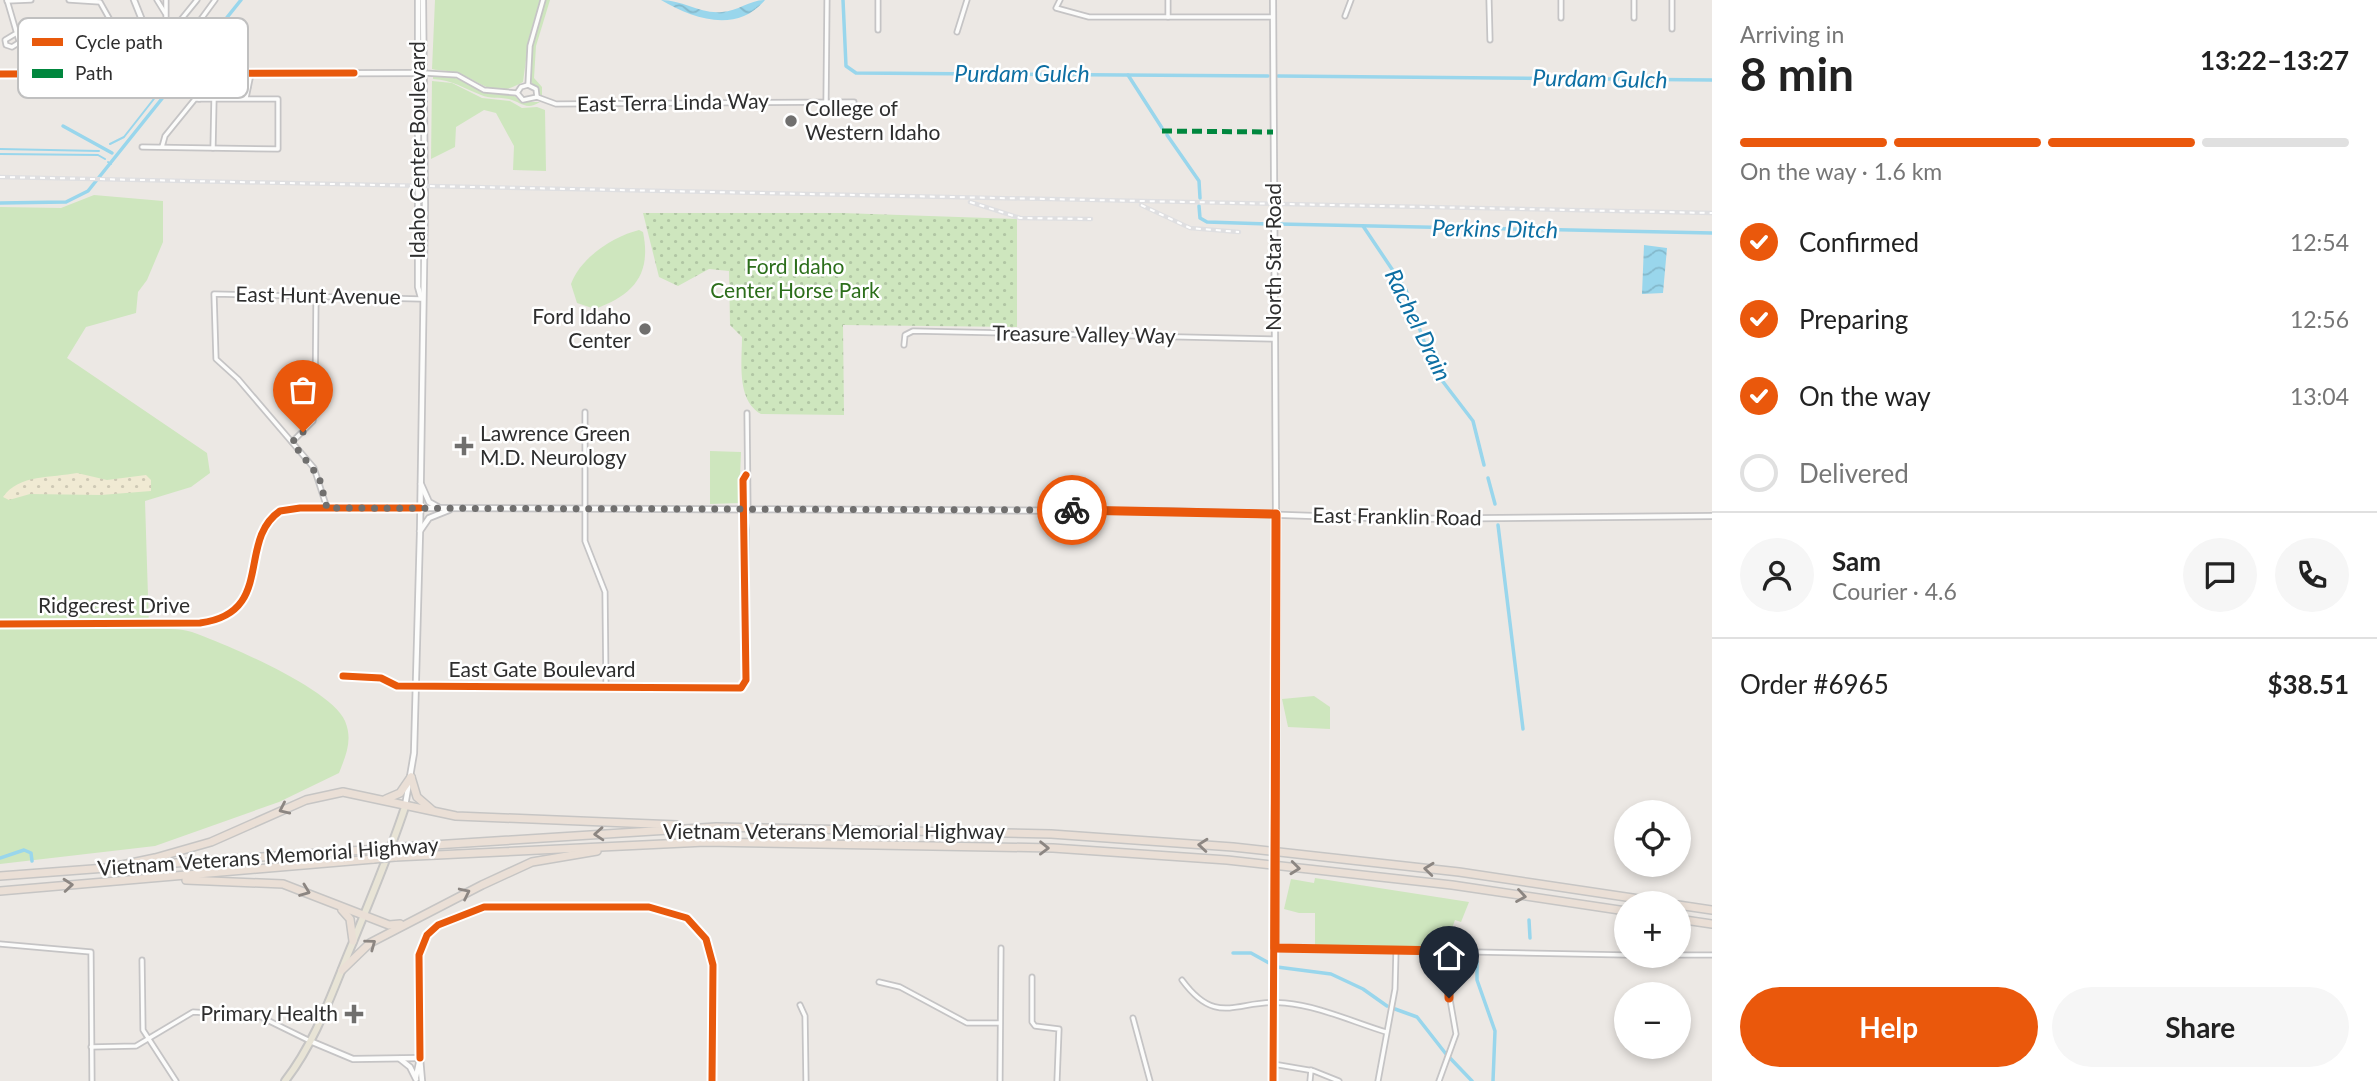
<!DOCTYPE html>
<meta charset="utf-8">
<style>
body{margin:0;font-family:Lato,sans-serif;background:#f6f6f6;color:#222;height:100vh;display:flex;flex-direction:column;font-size:26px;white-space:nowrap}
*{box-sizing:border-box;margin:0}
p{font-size:23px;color:#767676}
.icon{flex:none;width:38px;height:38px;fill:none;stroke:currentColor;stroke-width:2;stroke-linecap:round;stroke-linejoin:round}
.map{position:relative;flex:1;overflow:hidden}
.details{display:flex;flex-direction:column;background:#fff;width:665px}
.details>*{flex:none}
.fabs{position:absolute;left:1614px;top:800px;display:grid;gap:14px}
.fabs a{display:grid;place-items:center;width:77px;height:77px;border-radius:50%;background:#fff;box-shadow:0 4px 10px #0003;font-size:35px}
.pin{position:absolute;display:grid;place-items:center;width:60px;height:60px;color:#fff;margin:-72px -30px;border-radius:50% 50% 50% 0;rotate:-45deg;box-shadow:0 0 7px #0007}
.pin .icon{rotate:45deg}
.courier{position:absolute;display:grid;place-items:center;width:70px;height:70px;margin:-35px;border:5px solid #ea580c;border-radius:50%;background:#fff;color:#222;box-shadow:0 2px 9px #0007}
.head em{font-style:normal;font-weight:700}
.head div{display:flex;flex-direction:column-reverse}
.head{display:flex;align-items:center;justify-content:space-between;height:119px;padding:0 28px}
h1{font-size:46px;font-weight:700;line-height:52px}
.bar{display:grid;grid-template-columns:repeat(4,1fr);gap:10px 7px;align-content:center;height:84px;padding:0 28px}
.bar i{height:9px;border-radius:5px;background:#e0e0e0}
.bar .on{background:#ea580c}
.bar p{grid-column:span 4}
.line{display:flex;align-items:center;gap:18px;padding:0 28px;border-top:2px solid #e0e0e0}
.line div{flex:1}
.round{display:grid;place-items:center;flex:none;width:74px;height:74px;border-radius:37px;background:#f6f6f6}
ol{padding:0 28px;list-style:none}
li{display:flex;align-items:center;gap:21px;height:77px}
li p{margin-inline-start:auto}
li .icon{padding:7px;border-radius:50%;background:#ea580c;color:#fff;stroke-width:4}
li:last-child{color:#767676}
li i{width:38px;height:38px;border:4px solid #e0e0e0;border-radius:50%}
.cta{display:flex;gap:14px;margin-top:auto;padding:14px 28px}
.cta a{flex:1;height:80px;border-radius:42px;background:#ea580c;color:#fff;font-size:28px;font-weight:700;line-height:80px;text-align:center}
.cta a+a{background:#f6f6f6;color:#222}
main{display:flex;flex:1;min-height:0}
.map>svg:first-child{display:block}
</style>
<main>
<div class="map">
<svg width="1712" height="1081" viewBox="0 0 1712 1081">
<defs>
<pattern id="sand-dots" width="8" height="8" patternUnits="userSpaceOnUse" patternTransform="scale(1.75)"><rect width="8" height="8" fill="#f0ead3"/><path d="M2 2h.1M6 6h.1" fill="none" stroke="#cec9b5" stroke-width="1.8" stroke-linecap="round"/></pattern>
<pattern id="park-dots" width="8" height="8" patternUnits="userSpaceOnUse" patternTransform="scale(1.75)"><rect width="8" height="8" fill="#cee6be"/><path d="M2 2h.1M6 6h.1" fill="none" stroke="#b1c6a4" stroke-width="1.8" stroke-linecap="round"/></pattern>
<pattern id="water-waves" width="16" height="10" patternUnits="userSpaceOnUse" patternTransform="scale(1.75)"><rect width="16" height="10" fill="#99d6ec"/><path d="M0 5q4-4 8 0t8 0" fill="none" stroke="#84b8cb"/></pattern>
</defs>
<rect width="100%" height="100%" fill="#ece8e4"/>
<!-- grass -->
<g fill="#cee6be">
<path d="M 435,0 L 540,0 L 529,38 L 523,82 C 492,99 488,85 460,74 C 451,70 440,71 432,69 Z"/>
<path d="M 546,0 L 550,0 L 536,46 L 534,78 L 542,87 L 542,97 C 539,92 532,84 530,79 C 524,60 539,18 546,0 Z"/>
<path d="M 433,76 L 455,78 L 490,94 L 513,95 L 522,102 L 540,102 C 526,111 521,102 509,99 C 499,97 490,99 481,95 C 463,88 453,80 433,79 Z"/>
<path d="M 432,81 L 452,83 L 482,98 L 510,101 L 522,108 L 537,107 L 545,110 L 546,171 L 513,170 L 514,146 L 496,113 L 484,110 L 456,127 L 455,147 L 431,159 Z"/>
<path d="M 94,195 L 163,201 L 163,242 L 147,280 L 138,292 L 136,313 L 86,327 L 67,358 L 207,453 L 210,473 L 191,487 L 145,501 L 149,628 C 162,629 179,628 192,632 C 226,644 332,689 345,721 C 353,740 346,755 339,773 L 279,802 L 155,846 L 0,864 L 0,207 L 61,208 Z"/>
<path d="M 639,230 L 643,232 C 652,276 632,295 595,309 L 577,303 L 571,284 C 580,258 614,236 639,230 Z"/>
<path d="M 710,451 L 741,452 L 739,503 L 710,504 Z"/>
<path d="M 1314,696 L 1330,707 L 1330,729 L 1288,727 L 1282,699 Z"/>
<path d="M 1315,878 L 1469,902 L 1461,922 L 1455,920 L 1445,947 L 1315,945 L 1315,913 L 1299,913 L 1284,909 L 1291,879 L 1314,883 Z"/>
</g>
<!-- sand -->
<path fill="url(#sand-dots)" d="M 77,473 L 107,480 L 146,475 L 151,480 L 151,491 L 101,495 L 30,494 L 9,500 L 3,497 C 19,474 52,478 77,473 Z"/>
<!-- park -->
<path fill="url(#park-dots)" d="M 643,213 L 842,213 L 1017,219 L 1017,327 L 843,325 L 844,415 L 761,414 C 736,400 742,361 742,337 L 730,325 L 729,271 L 709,269 L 678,286 L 659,277 Z"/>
<!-- water -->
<g fill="url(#water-waves)">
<path d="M 661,0 C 683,0 699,14 722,12 C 738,11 750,0 765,0 C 736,34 694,19 661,0 Z"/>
<path d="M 1644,245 L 1667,248 L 1663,293 L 1642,294 Z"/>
</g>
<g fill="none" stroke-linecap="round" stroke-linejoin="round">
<!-- stream -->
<g stroke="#99d6ec" stroke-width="2">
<path d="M 110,144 L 124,137 L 164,86"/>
<path d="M 0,149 L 99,151"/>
<path d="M 0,154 L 98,155 L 105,159"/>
<path d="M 108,162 L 111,164"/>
</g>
<!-- canal -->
<g stroke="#99d6ec" stroke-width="3.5">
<path d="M 843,0 L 846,66 L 856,73 L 1268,76"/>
<path d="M 1128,75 L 1162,128"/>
<path d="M 1278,76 L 1712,80"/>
<path d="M 63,126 L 112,153"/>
<path d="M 1167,135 L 1199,181 L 1200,198"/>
<path d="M 0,203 L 66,202 L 88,191 L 241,0"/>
<path d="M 1199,206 L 1200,218 L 1207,222 L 1268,224"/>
<path d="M 1279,224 L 1712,233"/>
<path d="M 1363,226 L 1406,290 L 1434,370 L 1473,421 L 1484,465"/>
<path d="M 1488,478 L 1495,504"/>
<path d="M 1498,525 L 1523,729"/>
<path d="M 0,858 L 24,850 L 31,853 L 32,861"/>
<path d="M 1529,920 L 1530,938"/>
<path d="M 1233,953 L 1251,953 L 1269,963"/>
<path d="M 1471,958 L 1477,961 L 1477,980 L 1495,1031 L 1493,1081"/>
<path d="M 1277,967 L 1331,974 L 1363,989 L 1387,1006"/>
<path d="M 1395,1009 L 1417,1017 L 1446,1054"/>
<path d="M 1450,1058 L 1472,1081"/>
</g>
<!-- minor casing -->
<g stroke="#c5c4c5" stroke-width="7">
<g id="minor">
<path d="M 7,0 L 19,41"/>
<path d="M 69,0 L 100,2 L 123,43 L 118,48 L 111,42"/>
<path d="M 157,0 L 165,13"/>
<path d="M 166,0 L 166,27"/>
<path d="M 1060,0 L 1056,8 L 1089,17 L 1273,17"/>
<path d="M 1489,0 L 1490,40"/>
<path d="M 1634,0 L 1634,18"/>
<path d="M 1672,0 L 1672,29"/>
<path d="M 7,1 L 31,0"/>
<path d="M 1345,16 L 1351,0"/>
<path d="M 1168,17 L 1168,0"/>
<path d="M 1561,18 L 1561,0"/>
<path d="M 169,27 L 170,44 L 182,45 L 215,0"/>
<path d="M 145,28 L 175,27 L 197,0"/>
<path d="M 878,30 L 878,0"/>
<path d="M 957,32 L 967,0"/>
<path d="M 15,34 L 5,40 L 6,45 L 12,47 L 20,42"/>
<path d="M 20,42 L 111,42 L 117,35"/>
<path d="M 197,73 L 199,87"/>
<path d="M 246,73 L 248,87"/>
<path d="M 424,73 L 457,75 L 484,90 L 517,93"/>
<path d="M 528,85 L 530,46 L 543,0"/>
<path d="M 528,85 L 536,89 L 537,97"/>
<path d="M 517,93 L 523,100 L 537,97"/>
<path d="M 517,93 L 521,87 L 528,85"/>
<path d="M 537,97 L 556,104 L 854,102"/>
<path d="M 246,98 L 251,74"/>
<path d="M 199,99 L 202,74"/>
<path d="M 826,102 L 827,0"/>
<path d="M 142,147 L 278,149 L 278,99 L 195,99 L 165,136 L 162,147"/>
<path d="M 213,148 L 214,99"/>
<path d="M 904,345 L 905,335 L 913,331 L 1274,339"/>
<path d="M 585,412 L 585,541 L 605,592 L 606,688"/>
<path d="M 747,413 L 748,510"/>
<path d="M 292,442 L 313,421 L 315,411 L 316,297"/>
<path d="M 327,508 L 314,468 L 238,379 L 216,359 L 214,294 L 421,299"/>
<path d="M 743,510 L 743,480 L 746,475"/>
<path d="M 0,624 L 200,623 C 276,613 236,541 280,511 L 300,508 L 420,508"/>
<path d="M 343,676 L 381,678 L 397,686 L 416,687"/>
<path d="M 0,944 L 91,952 L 92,1081"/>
<path d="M 1275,948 L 1626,955"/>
<path d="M 1678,955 L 1712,955"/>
<path d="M 142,960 L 143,1030 L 176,1081"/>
<path d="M 1032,977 L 1032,1022 L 1035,1026 L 1059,1029 L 1057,1081"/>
<path d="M 1182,980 C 1218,1029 1238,998 1285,1003 C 1319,1006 1353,1022 1386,1032"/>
<path d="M 879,982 L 900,987 L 967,1023 L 1000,1023"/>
<path d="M 800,1005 L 805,1016 L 806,1081"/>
<path d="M 1133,1018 L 1150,1081"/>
<path d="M 91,1047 L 136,1046 L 193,1012 L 259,1016 L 310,1041"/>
<path d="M 420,1058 L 419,955 L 427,935 L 438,925 L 484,907 L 649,907 L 687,918 L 706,939 L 713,965 L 712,1081"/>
<path d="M 1273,1064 L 1314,1071 L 1339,1081"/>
<path d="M 1000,1081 L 1001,948"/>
<path d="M 1310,1081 L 1311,1070"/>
<path d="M 1378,1081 L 1395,989 L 1396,950"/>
<path d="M 1439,1081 L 1456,1034 L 1448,988 L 1449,951"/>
</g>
</g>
<!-- tertiary casing -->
<g stroke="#c5c4c5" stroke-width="8">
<g id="tertiary">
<path d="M 134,0 L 148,35 L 154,74"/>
<path d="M 0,74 L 424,73"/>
<path d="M 146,74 L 149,56"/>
<path d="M 416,687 L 741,688 L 746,680 L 746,530 L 743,510"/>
<path d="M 1273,839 L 1276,514"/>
<path d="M 1273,1081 L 1273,878"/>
</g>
</g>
<!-- secondary casing -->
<g stroke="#c5c4c5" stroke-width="8">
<g id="secondary">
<path d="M 418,0 L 418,287 L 421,298"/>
<path d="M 1273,0 L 1276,514"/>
<path d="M 421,484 L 429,502 L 438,507"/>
<path d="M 420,508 L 1167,511 L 1401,519 L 1712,516"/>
<path d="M 420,531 L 429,518 L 449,510"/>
<path d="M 405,806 L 414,753 L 420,532 L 425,204 L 423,0"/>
<path d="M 310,1041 L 353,1059 L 420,1058"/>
<path d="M 420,1058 L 422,1081"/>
<path d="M 400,1059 L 410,1067 L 416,1079"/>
<path d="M 416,1077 L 420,1058"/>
</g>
</g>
<!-- primary casing -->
<g stroke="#c6c5c4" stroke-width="10">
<path id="primary" d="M 285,1081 C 317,1040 333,989 353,942 C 371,897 390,853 405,807"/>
</g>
<!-- motorway casing -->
<g stroke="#c6c5c4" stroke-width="10">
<g id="motorway">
<path d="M 411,777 L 417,797 L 432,810"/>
<path d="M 386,799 L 400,793 L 411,777"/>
<path d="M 402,847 L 716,827 L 1051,834 L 1233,847 L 1459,872 L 1666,903"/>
<path d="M 395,857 L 705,842 L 1053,848 L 1227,860 L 1452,885 L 1626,911"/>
<path d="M 132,866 L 379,849"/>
<path d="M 103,869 L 155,858 L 211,842 L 306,800 L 343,792 L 456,816 L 677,825"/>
<path d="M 0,876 L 106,868"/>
<path d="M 186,880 L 283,884 L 389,925 L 400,924"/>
<path d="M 0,891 L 374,859"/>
<path d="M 1678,905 L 1712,910"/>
<path d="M 342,910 L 350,919 L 353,941"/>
<path d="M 1678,919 L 1712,924"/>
<path d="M 342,970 L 370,943 L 482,885 L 532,862 L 597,851"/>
</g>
</g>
<!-- minor -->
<use href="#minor" stroke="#fcfcfb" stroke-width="3.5"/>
<!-- tertiary -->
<use href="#tertiary" stroke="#fcfcfb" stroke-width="4.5"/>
<!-- secondary -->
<use href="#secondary" stroke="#fcfcfb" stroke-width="4.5"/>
<!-- primary -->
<use href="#primary" stroke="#e8e4d6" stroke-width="6"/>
<!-- motorway -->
<use href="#motorway" stroke="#eadfd6" stroke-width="7"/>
<!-- rail casing -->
<g stroke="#dfdfe1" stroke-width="4.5">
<g id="rail">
<path d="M 0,177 L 1712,213"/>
<path d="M 970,202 L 1020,218 L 1091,219"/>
<path d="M 1141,205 L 1190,228 L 1239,232"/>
</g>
</g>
<!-- rail -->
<use href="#rail" stroke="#fff" stroke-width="2" stroke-dasharray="5" stroke-linecap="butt"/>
<!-- tertiary-bridge casing -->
<g stroke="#c5c4c5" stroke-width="8" stroke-linecap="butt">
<path id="tertiary-bridge" d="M 1273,839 L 1273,878"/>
</g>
<!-- motorway-bridge casing -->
<g stroke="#c6c5c4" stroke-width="10" stroke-linecap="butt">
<g id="motorway-bridge">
<path d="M 379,849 L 402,847"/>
<path d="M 374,859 L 395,857"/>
</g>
</g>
<!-- tertiary-bridge -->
<use href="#tertiary-bridge" stroke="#fcfcfb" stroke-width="4.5"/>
<!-- motorway-bridge -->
<use href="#motorway-bridge" stroke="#eadfd6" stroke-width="7"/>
<!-- quiet -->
<path stroke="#00873e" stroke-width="5" stroke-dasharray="10 5" stroke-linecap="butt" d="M 1162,131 L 1273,132"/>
<!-- cycleway casing -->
<g stroke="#fff" stroke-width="11">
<g id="cycleway">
<path d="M 0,74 L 354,73"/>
<path d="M 0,624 L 200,623 C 276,613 236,541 280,511 L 300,508 L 420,508"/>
<path d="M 343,676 L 381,678 L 397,686 L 741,688 L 746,680 L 743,480 L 746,475"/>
<path d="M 420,1058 L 419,955 L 427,935 L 438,925 L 484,907 L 649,907 L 687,918 L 706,939 L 713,965 L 712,1081"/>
<path d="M 1273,1081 L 1276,514"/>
</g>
</g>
<!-- cycleway -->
<use href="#cycleway" stroke="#e8590c" stroke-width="7"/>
</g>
<!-- one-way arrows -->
<defs><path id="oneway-chevron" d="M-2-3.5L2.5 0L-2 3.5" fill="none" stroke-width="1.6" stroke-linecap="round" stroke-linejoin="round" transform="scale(1.75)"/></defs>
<g stroke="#8c8682">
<use href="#oneway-chevron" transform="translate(284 809) rotate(155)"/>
<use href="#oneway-chevron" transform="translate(599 834) rotate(176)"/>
<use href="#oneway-chevron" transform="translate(1203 845) rotate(-175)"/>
<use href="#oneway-chevron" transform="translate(1044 848) rotate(1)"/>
<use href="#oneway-chevron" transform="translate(1295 868) rotate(6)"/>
<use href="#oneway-chevron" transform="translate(1429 869) rotate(-174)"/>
<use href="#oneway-chevron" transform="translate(68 885) rotate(-5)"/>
<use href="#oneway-chevron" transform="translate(305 891) rotate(21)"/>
<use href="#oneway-chevron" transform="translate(465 893) rotate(-26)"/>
<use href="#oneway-chevron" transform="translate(1521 896) rotate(9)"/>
<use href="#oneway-chevron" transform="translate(371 944) rotate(-36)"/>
</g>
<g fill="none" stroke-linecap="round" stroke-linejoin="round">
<!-- done -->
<path stroke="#706f6e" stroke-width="7" stroke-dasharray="0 12.6" d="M 303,432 L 292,442 L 319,477 L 327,508 L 1072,510"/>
<!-- route -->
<path stroke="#ea580c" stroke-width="9" d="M 1072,510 L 1276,514 L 1275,948 L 1449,951 L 1449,998"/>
</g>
<!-- markers -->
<g fill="#706f6e" stroke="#fff" stroke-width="2.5">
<circle cx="791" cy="121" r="7"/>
<circle cx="645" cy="329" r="7"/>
<path d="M460.5 435.5h7v7h7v7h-7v7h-7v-7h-7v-7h7z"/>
<path d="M350.5 1003.5h7v7h7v7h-7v7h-7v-7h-7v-7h7z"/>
</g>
<g text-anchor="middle" stroke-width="5" stroke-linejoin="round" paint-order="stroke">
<!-- street labels -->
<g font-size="21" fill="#2e2e2e" stroke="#fff">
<text transform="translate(673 103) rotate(-1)" y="7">East Terra Linda Way</text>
<text transform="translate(418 150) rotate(-90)" y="7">Idaho Center Boulevard</text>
<text transform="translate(1274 257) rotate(-90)" y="7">North Star Road</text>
<text transform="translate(318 296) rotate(1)" y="7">East Hunt Avenue</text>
<text transform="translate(1084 335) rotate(1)" y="7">Treasure Valley Way</text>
<text transform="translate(1397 517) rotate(1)" y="7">East Franklin Road</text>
<text x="114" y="613">Ridgecrest Drive</text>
<text x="542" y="677">East Gate Boulevard</text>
<text x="834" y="839">Vietnam Veterans Memorial Highway</text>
<text transform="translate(268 857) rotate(-4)" y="7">Vietnam Veterans Memorial Highway</text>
</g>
<!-- poi labels -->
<g font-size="21" fill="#2e2e2e" stroke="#fff" text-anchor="start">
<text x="805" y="116">College of<tspan x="805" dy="24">Western Idaho</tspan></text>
<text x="631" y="324" text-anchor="end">Ford Idaho<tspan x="631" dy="24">Center</tspan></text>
<text x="480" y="441">Lawrence Green<tspan x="480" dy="24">M.D. Neurology</tspan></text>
<text x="338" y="1021" text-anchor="end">Primary Health</text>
</g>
<!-- park labels -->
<g font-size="21" fill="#2c6e1b" stroke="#fff">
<text x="795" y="274">Ford Idaho<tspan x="795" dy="24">Center Horse Park</tspan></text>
</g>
<!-- water labels -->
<g font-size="23" font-style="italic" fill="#0d6fa3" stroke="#fff">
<text x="1022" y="82">Purdam Gulch</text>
<text transform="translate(1600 79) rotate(1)" y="8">Purdam Gulch</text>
<text transform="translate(1495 229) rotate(1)" y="8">Perkins Ditch</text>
<text transform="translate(1418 325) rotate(64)" y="8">Rachel Drain</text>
</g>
</g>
<!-- legend -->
<rect x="18" y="18" width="230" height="80" rx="10" fill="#fff" stroke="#c0c0c0" stroke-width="2"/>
<rect x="32" y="38" width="31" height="8" fill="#e8590c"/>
<rect x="32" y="69" width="31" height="9" fill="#00873e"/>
<g font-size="19" fill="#2e2e2e">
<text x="75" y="49">Cycle path</text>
<text x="75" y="80">Path</text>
</g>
</svg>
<div class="fabs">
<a><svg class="icon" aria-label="locate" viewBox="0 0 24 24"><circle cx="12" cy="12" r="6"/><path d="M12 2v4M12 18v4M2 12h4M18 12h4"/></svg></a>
<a>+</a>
<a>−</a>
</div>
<div class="pin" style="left:303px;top:432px;background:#ea580c"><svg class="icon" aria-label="bag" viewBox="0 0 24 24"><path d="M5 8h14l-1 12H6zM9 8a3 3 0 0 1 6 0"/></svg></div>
<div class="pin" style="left:1449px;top:998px;background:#1f2937"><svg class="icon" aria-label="home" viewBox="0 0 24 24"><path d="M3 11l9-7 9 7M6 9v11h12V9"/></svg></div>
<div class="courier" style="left:1072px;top:510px"><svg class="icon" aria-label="bike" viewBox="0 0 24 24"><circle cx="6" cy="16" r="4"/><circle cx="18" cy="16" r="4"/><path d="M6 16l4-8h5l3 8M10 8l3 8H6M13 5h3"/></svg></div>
</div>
<section class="details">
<div class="head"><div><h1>8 min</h1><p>Arriving in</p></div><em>13:22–13:27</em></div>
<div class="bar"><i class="on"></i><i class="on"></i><i class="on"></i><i></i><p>On the way · 1.6 km</p></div>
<ol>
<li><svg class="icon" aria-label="check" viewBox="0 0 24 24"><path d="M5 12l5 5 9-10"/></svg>Confirmed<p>12:54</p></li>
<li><svg class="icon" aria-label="check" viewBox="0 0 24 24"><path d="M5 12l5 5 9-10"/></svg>Preparing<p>12:56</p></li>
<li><svg class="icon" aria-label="check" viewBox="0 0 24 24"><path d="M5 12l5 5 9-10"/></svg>On the way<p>13:04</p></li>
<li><i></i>Delivered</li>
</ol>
<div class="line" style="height:126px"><a class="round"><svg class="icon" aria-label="person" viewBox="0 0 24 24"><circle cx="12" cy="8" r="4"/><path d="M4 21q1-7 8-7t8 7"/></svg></a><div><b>Sam</b><p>Courier · 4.6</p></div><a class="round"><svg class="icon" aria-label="chat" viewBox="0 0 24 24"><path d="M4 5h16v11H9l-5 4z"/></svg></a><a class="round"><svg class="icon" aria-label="phone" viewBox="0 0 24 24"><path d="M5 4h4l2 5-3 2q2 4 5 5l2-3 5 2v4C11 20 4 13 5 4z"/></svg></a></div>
<div class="line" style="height:91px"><div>Order #6965</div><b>$38.51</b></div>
<div class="cta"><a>Help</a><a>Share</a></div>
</section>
</main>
